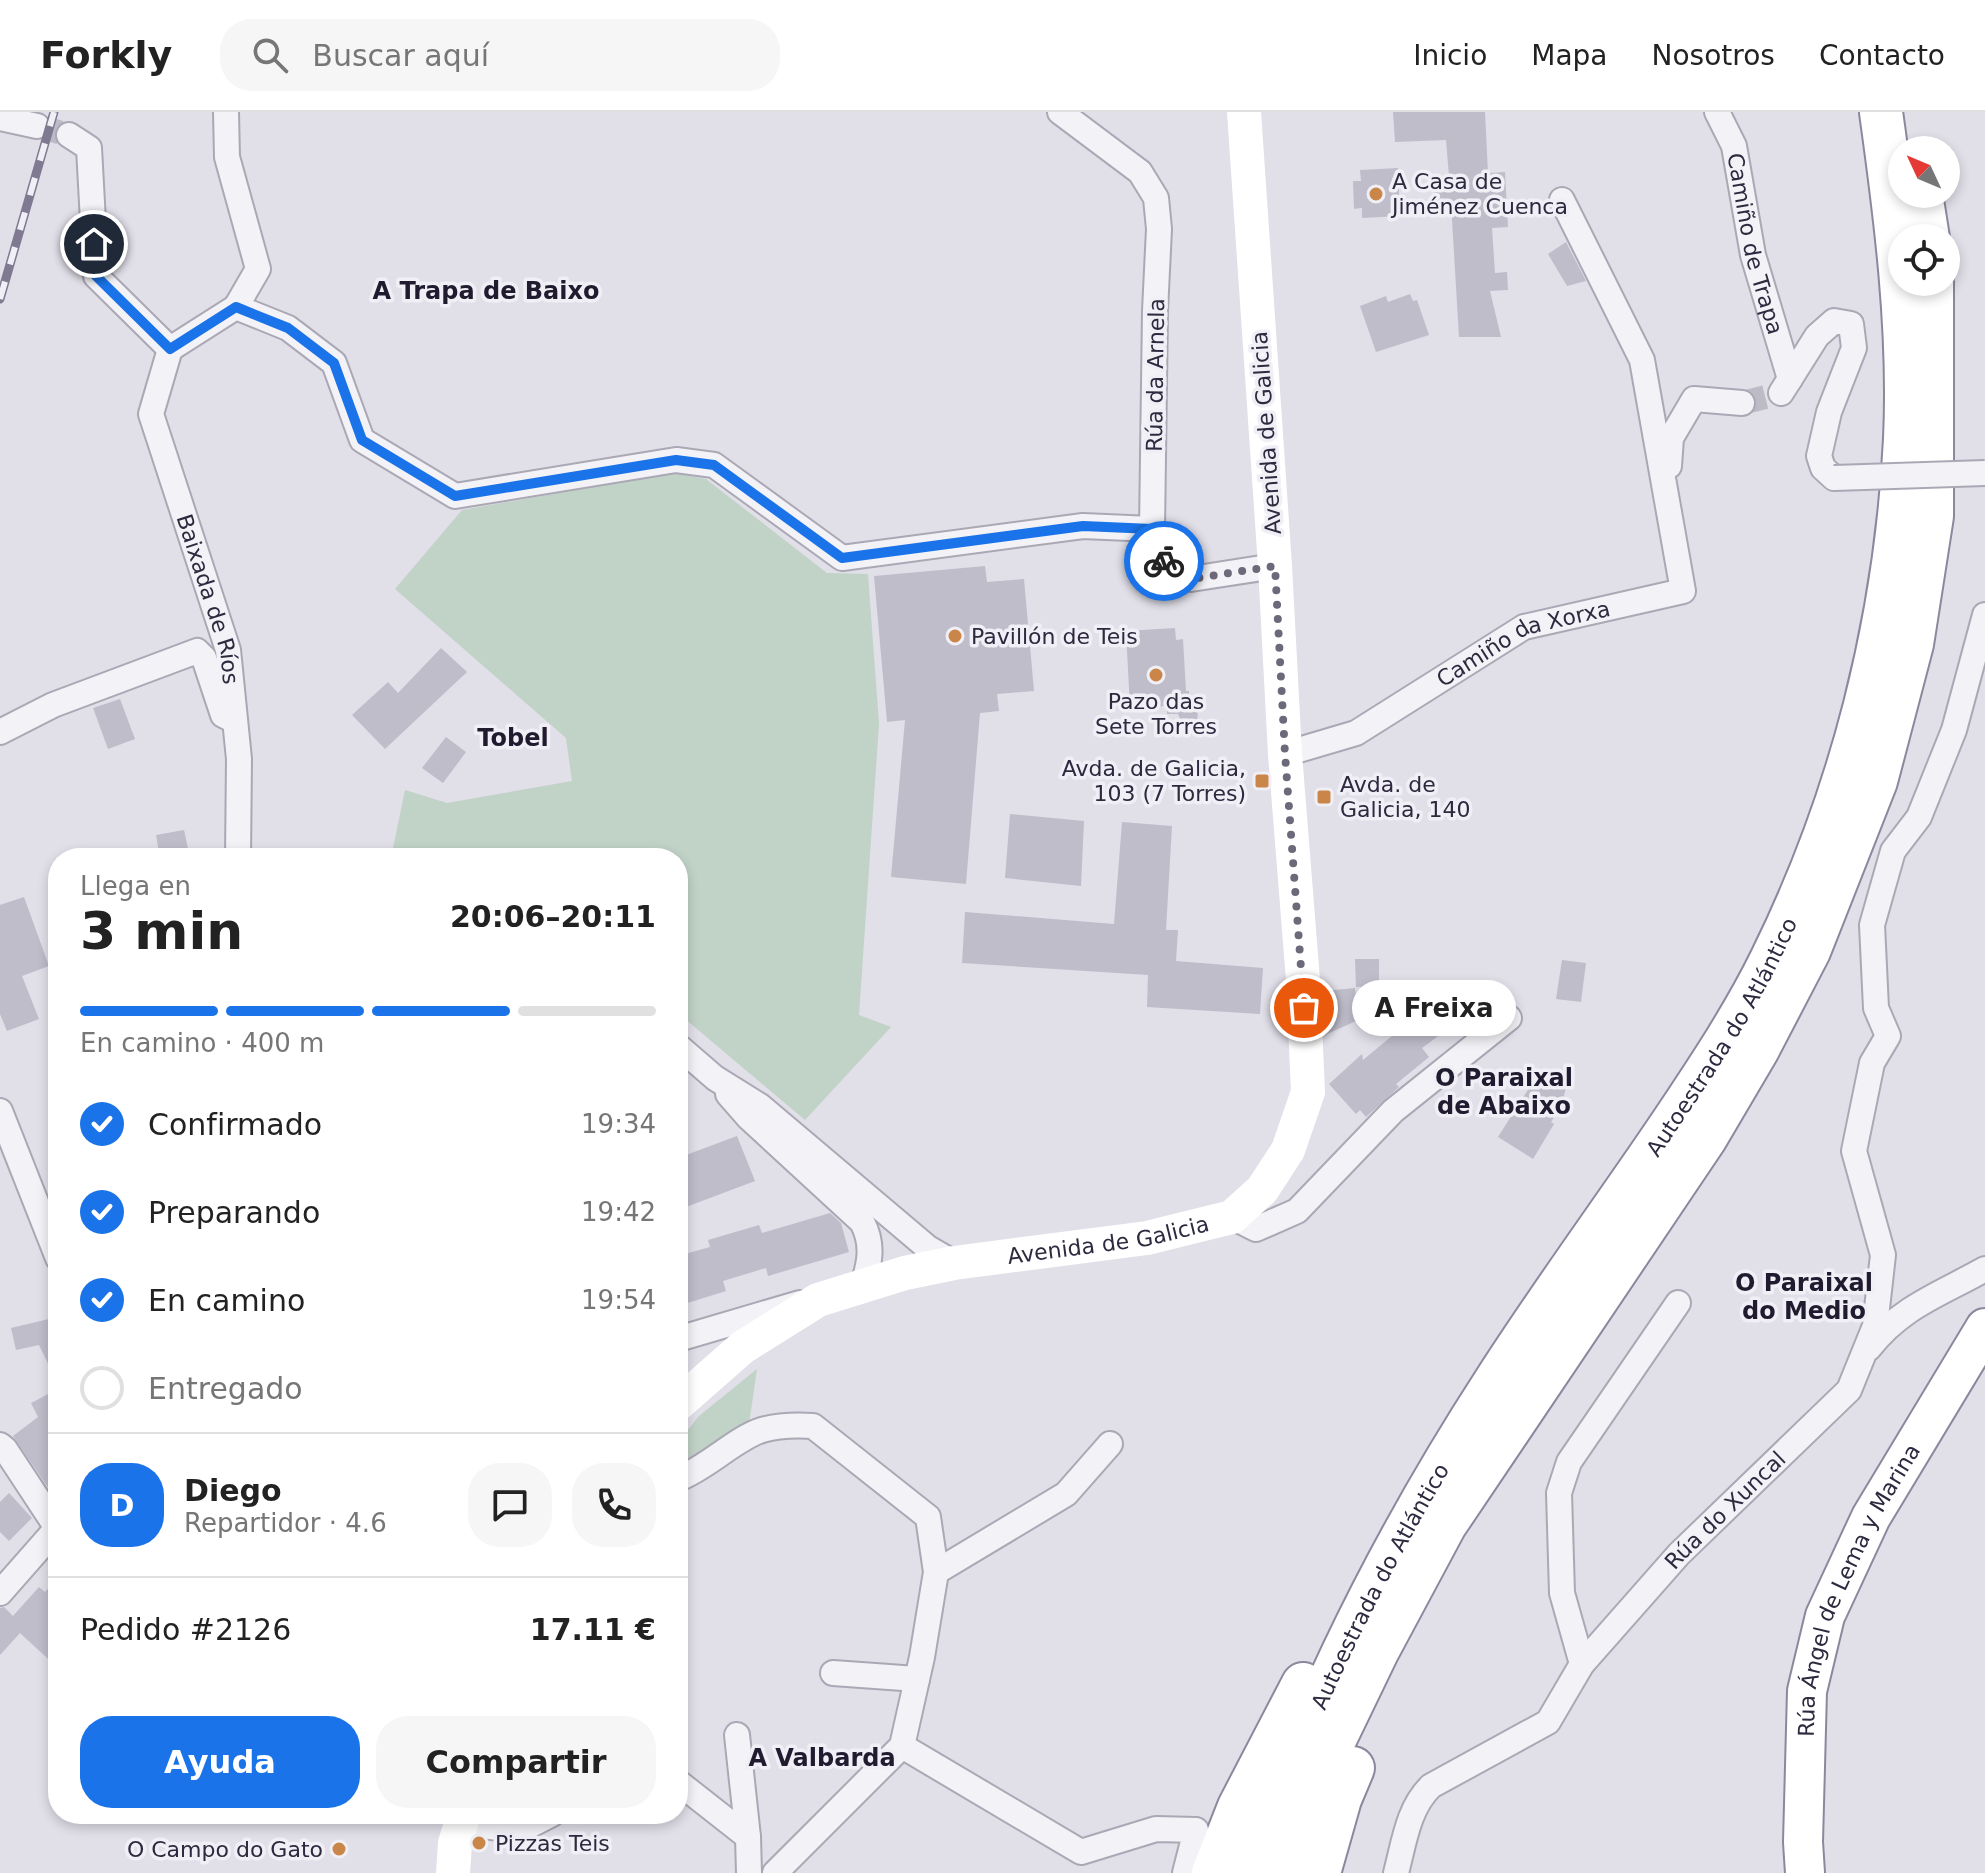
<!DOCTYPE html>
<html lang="es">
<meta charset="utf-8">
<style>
body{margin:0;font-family:"DejaVu Sans",sans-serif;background:#f6f6f6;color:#222;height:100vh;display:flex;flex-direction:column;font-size:30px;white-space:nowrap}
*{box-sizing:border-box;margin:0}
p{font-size:26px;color:#767676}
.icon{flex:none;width:44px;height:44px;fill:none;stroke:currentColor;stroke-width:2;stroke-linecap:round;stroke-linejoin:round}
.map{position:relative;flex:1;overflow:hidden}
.panel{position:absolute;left:48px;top:736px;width:640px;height:976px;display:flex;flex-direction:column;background:#fff;border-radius:32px;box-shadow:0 4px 12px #0003}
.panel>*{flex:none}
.needle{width:52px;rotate:314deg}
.controls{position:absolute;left:1888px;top:24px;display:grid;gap:16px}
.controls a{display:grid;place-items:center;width:72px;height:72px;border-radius:50%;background:#fff;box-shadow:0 4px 12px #0003;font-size:40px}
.pin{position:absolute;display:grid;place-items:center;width:68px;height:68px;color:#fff;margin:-34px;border:4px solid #fff;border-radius:50%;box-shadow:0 2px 8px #0007}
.courier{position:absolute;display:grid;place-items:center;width:80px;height:80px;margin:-40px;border:6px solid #1a73e8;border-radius:50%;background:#fff;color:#222;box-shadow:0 2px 10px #0007}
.bubble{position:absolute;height:56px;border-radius:28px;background:#fff;box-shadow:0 4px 12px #0003;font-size:26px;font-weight:700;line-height:56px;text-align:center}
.headline em{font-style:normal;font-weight:700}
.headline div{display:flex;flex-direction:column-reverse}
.headline{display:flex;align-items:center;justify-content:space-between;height:136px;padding:0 32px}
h1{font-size:52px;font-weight:700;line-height:60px}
.bar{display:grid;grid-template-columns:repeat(4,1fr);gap:12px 8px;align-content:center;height:96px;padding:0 32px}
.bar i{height:10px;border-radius:6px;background:#e0e0e0}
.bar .active{background:#1a73e8}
.bar p{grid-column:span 4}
.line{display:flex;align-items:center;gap:20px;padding:0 32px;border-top:2px solid #e0e0e0}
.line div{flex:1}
.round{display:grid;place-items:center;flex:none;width:84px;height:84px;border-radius:32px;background:#f6f6f6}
ol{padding:0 32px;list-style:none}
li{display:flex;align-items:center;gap:24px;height:88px}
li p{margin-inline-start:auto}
li .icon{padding:8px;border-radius:50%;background:#1a73e8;color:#fff;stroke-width:4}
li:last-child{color:#767676}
li i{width:44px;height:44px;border:4px solid #e0e0e0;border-radius:50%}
.cta{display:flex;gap:16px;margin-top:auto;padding:16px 32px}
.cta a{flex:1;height:92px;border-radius:32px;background:#1a73e8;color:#fff;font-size:32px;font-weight:700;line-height:92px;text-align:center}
.cta a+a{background:#f6f6f6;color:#222}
header{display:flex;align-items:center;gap:48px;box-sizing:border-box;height:112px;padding:0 40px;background:#fff;border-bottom:2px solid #e0e0e0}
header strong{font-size:38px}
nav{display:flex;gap:44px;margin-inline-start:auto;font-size:28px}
.search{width:560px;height:72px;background:#f6f6f6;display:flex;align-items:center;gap:20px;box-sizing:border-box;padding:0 28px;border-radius:32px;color:#767676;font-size:30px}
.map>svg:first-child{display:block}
</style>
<header>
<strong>Forkly</strong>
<div class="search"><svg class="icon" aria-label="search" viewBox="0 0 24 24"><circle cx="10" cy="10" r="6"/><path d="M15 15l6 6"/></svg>Buscar aquí</div>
<nav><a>Inicio</a><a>Mapa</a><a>Nosotros</a><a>Contacto</a></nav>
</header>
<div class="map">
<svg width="1985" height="1761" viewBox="0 0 1985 1761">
<rect width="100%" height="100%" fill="#e1dfe8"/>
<!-- green -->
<g fill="#c1d2c7">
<path d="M 673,361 L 706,367 L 827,461 L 868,462 L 879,612 L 859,903 L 891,915 L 805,1008 L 678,901 L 678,746 L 391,746 L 405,678 L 447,691 L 572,669 L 566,626 L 395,477 L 462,398 Z"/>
<path d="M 757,1257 L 749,1312 L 678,1360 L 678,1330 L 699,1304 Z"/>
</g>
<!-- building -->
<g fill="#c0bdcb">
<path d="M 1393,0 L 1485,0 L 1488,61 L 1505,60 L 1508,115 L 1492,116 L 1495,161 L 1507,160 L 1508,178 L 1490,179 L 1501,225 L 1459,225 L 1451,91 L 1435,92 L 1433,65 L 1449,64 L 1446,28 L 1395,30 Z"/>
<path d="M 1398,56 L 1400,104 L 1362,106 L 1362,96 L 1354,97 L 1353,69 L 1361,69 L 1360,58 Z"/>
<path d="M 1566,130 L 1586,169 L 1567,174 L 1548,142 Z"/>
<path d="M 1410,182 L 1413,189 L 1417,188 L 1429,223 L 1376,240 L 1360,194 L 1386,184 L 1388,190 Z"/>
<path d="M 985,454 L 987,470 L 1024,467 L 1034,579 L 997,582 L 999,599 L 980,601 L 966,772 L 891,765 L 905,608 L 887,610 L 874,464 Z"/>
<path d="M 1175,516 L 1176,528 L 1183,527 L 1186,579 L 1189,579 L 1189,590 L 1198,599 L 1197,610 L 1188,612 L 1181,609 L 1178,602 L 1167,602 L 1167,594 L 1130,596 L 1126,519 Z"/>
<path d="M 441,536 L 467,560 L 385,637 L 352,603 L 388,570 L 398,581 Z"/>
<path d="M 120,587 L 135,627 L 108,637 L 93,596 Z"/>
<path d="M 446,625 L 466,640 L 443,671 L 422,656 Z"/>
<path d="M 1010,702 L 1084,709 L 1081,774 L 1005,766 Z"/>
<path d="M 1122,710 L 1172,714 L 1166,818 L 1178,818 L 1176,849 L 1263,856 L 1260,902 L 1147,895 L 1148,863 L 962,851 L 965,800 L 1114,812 Z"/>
<path d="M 184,718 L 190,746 L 160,746 L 156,723 Z"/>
<path d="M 24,785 L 49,854 L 22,864 L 39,907 L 7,919 L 0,902 L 0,793 Z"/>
<path d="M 1355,847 L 1379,847 L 1379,874 L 1356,875 Z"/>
<path d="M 1562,848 L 1586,851 L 1581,890 L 1556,887 Z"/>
<path d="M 1355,876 L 1358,908 L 1325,923 L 1324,879 Z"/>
<path d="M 1446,888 L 1460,908 L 1422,936 L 1429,945 L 1396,972 L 1399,975 L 1366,1005 L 1360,998 L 1356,1002 L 1329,972 L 1362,942 L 1363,948 L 1404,914 L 1405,916 Z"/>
<path d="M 1536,965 L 1549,972 L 1553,965 L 1567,972 L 1561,995 L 1551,1010 L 1554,1012 L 1533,1047 L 1498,1025 Z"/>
<path d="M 737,1024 L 755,1069 L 678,1098 L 678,1046 Z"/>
<path d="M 830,1101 L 841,1111 L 849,1140 L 768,1164 L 766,1156 L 723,1169 L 726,1179 L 678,1194 L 678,1144 L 710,1135 L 708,1128 L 759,1113 L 762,1121 Z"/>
<path d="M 53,1206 L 58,1226 L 58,1272 L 39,1233 L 16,1238 L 11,1216 Z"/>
<path d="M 58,1277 L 58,1390 L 13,1324 L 38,1305 L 31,1291 Z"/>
<path d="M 9,1381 L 32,1406 L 9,1429 L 0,1420 L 0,1390 Z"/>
<path d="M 58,1466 L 58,1556 L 20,1521 L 0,1543 L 0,1496 L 4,1495 L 13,1504 L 39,1475 L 45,1480 Z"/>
</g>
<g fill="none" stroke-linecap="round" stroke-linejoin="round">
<!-- minor-tunnel -->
<g stroke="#bdbbc6" stroke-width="24" stroke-dasharray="24 12" stroke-linecap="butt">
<path d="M 37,14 L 69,23"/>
<path d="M 1742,291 L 1781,281"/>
</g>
<!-- minor casing -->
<g stroke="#aba8b5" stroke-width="28">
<g id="minor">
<path d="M 226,0 L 227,45 L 258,157 L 236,195"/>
<path d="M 1060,0 L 1140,60 L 1156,86 L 1159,117 L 1155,199 L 1152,417 L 1155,434 L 1170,460 L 1191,467 L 1275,454"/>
<path id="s1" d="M 1717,0 L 1734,34 L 1753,143 L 1790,267"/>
<path d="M 0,6 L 37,14"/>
<path d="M 69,23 L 89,36 L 96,164 L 170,237"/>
<path d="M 170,237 L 236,195 L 288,216 L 334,251 L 362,328 L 455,384 L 676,348 L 714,353 L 842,446 L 1083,414 L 1152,417"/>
<path id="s2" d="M 170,237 L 151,302 L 228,538 L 239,647 L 238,746"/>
<path d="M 1781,281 L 1817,224 L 1834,209 L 1851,212 L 1854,236 L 1829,300 L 1819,344 L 1823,356 L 1834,366"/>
<path d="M 1669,354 L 1671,326 L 1694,287 L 1742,291"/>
<path d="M 0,620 L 53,593 L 197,539 L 204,546 L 223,603 L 229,606"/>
<path id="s3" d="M 1285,642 L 1356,621 L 1524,515 L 1683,479 L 1642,248 L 1562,88"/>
<path d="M 678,934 L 715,966 L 760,994 L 928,1136 L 954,1151"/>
<path d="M 728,982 L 749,1006 L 862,1110 C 874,1132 870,1152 862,1175"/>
<path d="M 0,999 L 58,1146"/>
<path d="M 1232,1105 L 1256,1117 L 1297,1099 L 1393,999 L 1509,906"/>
<path d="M 678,1227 L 800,1191"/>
<path d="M 1869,1236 C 1902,1194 1941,1182 1985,1157"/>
<path d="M 0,1333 L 5,1337 L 57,1416"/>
<path d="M 678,1367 C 707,1356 736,1326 762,1318 C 779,1313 795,1313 813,1314 L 928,1405 L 936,1460 L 922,1545 L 902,1634 L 775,1761"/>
<path d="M 936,1460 L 1066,1382 L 1110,1332"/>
<path d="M 0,1481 L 58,1415"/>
<path d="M 1582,1552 L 1562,1481 L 1559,1381 L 1569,1350 L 1678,1191"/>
<path d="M 833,1561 L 917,1567"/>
<path d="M 737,1623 L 748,1725"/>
<path d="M 902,1634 L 1081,1740 L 1156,1717 L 1196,1718 L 1185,1761"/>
<path d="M 678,1670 L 748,1725 L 749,1761"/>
<path d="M 462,1711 L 519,1719 L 552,1702"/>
<path id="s4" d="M 1396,1761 C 1404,1731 1408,1696 1431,1674 L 1548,1610 L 1582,1552 L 1679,1442 L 1849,1278 L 1875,1214 L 1883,1143 L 1854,1039 L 1872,951 L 1888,924 L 1876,896 L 1872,813 L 1893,739 L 1919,705 L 1954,618 L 1985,503"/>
</g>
</g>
<!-- trunk casing -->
<g stroke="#8d879e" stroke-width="42">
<g id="trunk">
<path id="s6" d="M 1805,1761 L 1803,1730 L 1807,1579 L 1825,1504 L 1871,1405 L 1985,1216"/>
</g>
</g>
<!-- motorway casing -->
<g stroke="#8d879e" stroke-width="46">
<g id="motorway">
<path d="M 1921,82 L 1928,126"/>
<path d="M 1213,1761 L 1239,1695 L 1303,1572"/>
<path id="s7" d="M 1253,1761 C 1312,1588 1396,1422 1496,1268 C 1553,1179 1617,1093 1676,1005 C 1710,954 1744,903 1771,848 C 1851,686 1896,508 1905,327 C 1910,219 1896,107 1881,0"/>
<path d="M 1285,1761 L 1321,1656 L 1377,1540 L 1445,1413 L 1705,1027 L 1758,937 L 1809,839 L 1876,669 L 1912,532 L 1932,404 L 1932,170"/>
<path d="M 1319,1761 L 1340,1687 L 1353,1656"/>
</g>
</g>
<!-- minor -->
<use href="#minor" stroke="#f3f2f6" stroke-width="24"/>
<!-- secondary -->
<g stroke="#fff" stroke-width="34">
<path id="s5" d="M 678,1292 L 743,1235 L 818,1188 L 905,1161 L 954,1151 L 1147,1126 L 1232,1105 L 1262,1078 L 1288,1038 L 1308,980 L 1303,868 L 1285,642 L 1275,454 L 1244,0"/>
<path d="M 453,1761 L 455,1731 L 464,1702"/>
</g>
<!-- trunk -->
<use href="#trunk" stroke="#fff" stroke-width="38"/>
<!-- motorway -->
<use href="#motorway" stroke="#fff" stroke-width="42"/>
<!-- rail casing -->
<g stroke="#7f7991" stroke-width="9">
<path id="rail" d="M 0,187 L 54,0"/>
</g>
<!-- rail -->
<use href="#rail" stroke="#f0eff6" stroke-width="6" stroke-dasharray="18" stroke-linecap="butt"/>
<!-- minor-bridge casing -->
<g stroke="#aba8b5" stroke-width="28" stroke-linecap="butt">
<path id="minor-bridge" d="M 1834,366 L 1985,361"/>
</g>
<!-- minor-bridge -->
<use href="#minor-bridge" stroke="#f3f2f6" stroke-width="24"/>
</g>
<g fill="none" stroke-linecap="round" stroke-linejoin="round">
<!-- done -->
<path stroke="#6d697a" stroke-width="8" stroke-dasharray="0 14.4" d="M 1164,449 L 1170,460 L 1191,467 L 1275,454 L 1285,642 L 1304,896"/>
<!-- route -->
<path stroke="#1a73e8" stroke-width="10" d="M 94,132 L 96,164 L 170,237 L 236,195 L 288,216 L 334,251 L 362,328 L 455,384 L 676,348 L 714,353 L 842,446 L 1083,414 L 1152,417 L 1155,434 L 1164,449"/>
</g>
<!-- markers -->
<g fill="#c98648" stroke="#f0eff6" stroke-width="3">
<circle cx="1376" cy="82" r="8"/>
<circle cx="955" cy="524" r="8"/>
<circle cx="1156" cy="563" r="8"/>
<rect x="1254" y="661" width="16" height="16" rx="4"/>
<rect x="1316" y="677" width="16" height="16" rx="4"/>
<circle cx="479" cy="1731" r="8"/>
<circle cx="339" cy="1737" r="8"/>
</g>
<g text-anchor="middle" stroke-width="7" stroke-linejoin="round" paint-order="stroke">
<!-- poi labels -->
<g font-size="22" fill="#2e293f" stroke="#f0eff6" text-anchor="start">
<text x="1392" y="77">A Casa de<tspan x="1392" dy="25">Jiménez Cuenca</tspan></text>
<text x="971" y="532">Pavillón de Teis</text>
<text x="1156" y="597" text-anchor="middle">Pazo das<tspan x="1156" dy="25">Sete Torres</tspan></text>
<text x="1246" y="664" text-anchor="end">Avda. de Galicia,<tspan x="1246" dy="25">103 (7 Torres)</tspan></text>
<text x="1340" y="680">Avda. de<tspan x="1340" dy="25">Galicia, 140</tspan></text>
<text x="495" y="1739">Pizzas Teis</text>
<text x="323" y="1745" text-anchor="end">O Campo do Gato</text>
</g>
<!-- street labels -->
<g font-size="22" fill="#2e293f" stroke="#f0eff6">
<text dy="8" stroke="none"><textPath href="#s1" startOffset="138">Camiño de Trapa</textPath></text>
<text transform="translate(1155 263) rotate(-89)" y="8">Rúa da Arnela</text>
<text transform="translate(1266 321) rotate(-94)" y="8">Avenida de Galicia</text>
<text dy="8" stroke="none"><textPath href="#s2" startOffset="262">Baixada de Ríos</textPath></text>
<text dy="8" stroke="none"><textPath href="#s3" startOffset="266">Camiño da Xorxa</textPath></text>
<text dy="8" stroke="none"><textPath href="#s7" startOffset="962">Autoestrada do Atlántico</textPath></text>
<text dy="8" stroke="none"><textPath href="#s5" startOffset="472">Avenida de Galicia</textPath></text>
<text dy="8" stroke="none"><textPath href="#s4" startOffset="506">Rúa do Xuncal</textPath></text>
<text dy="8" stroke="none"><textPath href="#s7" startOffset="314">Autoestrada do Atlántico</textPath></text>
<text dy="8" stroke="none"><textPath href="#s6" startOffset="294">Rúa Ángel de Lema y Marina</textPath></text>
</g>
<!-- neighbourhood labels -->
<g font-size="24" font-weight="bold" fill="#211b2f" stroke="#f0eff6">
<text x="486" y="187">A Trapa de Baixo</text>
<text x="513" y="634">Tobel</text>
<text x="1504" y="974">O Paraixal<tspan x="1504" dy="28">de Abaixo</tspan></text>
<text x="1804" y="1179">O Paraixal<tspan x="1804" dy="28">do Medio</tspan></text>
<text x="822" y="1654">A Valbarda</text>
</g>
</g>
</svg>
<div class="controls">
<a><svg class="needle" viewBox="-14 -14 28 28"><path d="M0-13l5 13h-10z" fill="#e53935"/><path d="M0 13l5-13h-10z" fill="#767676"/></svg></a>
<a><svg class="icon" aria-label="locate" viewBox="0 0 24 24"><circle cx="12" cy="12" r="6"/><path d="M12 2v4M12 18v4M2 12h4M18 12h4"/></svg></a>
</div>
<div class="pin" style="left:1304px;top:896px;background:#ea580c"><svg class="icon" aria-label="bag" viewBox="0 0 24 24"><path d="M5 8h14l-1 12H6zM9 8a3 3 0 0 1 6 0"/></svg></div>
<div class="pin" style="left:94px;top:132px;background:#1f2937"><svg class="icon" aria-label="home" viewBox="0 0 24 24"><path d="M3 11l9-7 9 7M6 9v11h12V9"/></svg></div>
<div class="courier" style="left:1164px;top:449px"><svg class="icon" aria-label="bike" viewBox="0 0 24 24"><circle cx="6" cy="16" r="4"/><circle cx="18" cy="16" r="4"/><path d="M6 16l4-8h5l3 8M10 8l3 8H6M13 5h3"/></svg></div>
<div class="bubble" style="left:1352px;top:868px;width:164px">A Freixa</div>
<section class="panel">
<div class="headline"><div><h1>3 min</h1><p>Llega en</p></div><em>20:06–20:11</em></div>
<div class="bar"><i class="active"></i><i class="active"></i><i class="active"></i><i></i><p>En camino · 400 m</p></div>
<ol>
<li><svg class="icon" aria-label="check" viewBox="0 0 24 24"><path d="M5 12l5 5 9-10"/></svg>Confirmado<p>19:34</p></li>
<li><svg class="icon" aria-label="check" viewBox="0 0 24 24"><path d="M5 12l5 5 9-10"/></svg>Preparando<p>19:42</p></li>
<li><svg class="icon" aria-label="check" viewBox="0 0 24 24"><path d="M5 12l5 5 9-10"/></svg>En camino<p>19:54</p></li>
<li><i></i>Entregado</li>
</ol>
<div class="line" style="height:144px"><b class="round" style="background:#1a73e8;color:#fff">D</b><div><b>Diego</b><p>Repartidor · 4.6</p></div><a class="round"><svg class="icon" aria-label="chat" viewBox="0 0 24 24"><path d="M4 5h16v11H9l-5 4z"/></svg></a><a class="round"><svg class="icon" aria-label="phone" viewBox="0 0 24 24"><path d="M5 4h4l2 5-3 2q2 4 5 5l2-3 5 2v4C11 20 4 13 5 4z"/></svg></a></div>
<div class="line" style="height:104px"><div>Pedido #2126</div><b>17.11 €</b></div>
<div class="cta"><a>Ayuda</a><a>Compartir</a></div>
</section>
</div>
